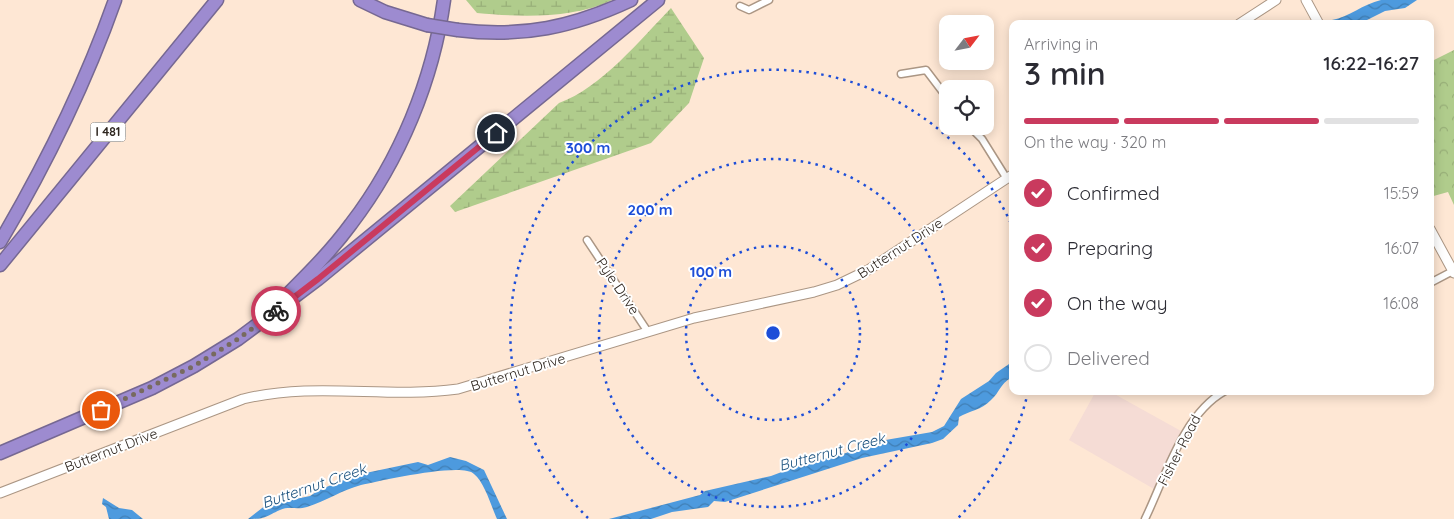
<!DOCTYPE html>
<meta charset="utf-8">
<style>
body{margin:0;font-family:Quicksand,sans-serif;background:#f7f7f7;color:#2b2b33;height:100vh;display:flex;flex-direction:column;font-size:19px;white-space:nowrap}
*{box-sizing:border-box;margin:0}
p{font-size:16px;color:#7c7c81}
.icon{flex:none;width:28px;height:28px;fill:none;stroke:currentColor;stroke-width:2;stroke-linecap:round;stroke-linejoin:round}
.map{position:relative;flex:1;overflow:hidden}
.sheet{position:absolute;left:1009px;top:20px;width:425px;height:375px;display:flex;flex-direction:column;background:#fff;border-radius:10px;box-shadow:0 2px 12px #0003}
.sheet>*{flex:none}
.needle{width:32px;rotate:58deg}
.controls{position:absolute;left:939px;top:15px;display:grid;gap:10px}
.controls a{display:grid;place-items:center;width:55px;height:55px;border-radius:10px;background:#fff;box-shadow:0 2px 12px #0003;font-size:25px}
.pin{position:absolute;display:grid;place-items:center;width:42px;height:42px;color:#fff;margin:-21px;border:2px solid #fff;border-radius:50%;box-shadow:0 1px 5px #0007}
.courier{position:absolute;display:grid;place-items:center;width:50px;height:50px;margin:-25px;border:4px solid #c93a5e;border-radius:50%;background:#fff;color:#222;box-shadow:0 1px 6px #0007}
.summary em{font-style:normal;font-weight:600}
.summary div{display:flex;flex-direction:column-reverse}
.summary{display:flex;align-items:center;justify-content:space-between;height:85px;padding:0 15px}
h1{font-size:32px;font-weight:600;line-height:38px}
.bar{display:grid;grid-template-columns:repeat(4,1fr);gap:8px 5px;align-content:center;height:60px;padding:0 15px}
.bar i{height:6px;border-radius:4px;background:#e1e1e2}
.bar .selected{background:#c93a5e}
.bar p{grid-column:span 4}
ol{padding:0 15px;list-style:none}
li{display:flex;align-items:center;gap:15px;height:55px}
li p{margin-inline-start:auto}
li .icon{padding:5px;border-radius:50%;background:#c93a5e;color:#fff;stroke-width:4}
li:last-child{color:#7c7c81}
li i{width:28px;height:28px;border:2px solid #e1e1e2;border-radius:50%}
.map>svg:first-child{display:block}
</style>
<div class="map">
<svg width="1454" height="519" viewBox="0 0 1454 519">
<defs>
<pattern id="forest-crowns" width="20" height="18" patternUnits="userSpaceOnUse" patternTransform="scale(1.25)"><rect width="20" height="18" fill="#b0cc8c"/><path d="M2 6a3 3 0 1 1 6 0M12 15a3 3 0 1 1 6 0" fill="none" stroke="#98af78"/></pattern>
<pattern id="wetland-marsh" width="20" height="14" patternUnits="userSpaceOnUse" patternTransform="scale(1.25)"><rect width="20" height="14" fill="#b0cc8c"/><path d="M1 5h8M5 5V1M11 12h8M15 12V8" fill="none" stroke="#98af78"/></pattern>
<pattern id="water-waves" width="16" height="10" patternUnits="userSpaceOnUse" patternTransform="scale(1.25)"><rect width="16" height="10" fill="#4d9ade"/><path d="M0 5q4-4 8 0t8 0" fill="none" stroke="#407eb4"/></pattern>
</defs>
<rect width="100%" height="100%" fill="#fee7d4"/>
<!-- industrial -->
<path fill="#f5dcd5" d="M 1096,391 L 1109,391 L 1181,431 L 1154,489 L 1069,440 Z"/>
<!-- forest -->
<path fill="url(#forest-crowns)" d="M 1454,50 L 1454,205 L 1448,192 L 1430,197 L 1430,62 Z"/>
<!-- wetland -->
<g fill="url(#wetland-marsh)">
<path d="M 466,0 L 612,0 C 574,19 519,17 477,13 Z"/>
<path d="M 671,8 L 704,58 L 689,103 L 651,143 L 455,212 L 450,206 L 559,103 C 601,88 640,40 671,8 Z"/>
</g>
<!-- water -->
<g fill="url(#water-waves)">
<path d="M 1381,0 L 1417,0 L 1405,8 L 1385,11 L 1359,24 L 1332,22 L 1332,20 C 1349,17 1363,4 1381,0 Z"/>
<path d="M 1012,362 L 1012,377 C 999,385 1000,392 991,400 C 982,410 969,411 959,417 L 958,425 L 943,439 L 932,443 L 862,458 L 725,502 L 714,501 L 708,507 L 672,512 L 651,519 L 609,519 L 700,495 L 705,491 L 771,476 L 803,464 L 846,453 L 868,443 L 932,432 L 944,426 L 961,399 L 989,381 L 996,373 Z"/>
<path d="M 450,457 L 466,461 L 484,470 L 507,519 L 497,519 C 491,506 485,483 474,474 C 462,462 381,481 361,485 C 342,490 326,501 307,507 C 298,510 288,506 280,510 C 264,517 267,519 248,519 L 266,505 L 310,496 L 319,490 L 356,475 L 418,462 L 428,465 Z"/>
<path d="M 103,498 L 119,508 L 132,510 L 143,519 L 109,519 L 106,507 L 102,504 Z"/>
</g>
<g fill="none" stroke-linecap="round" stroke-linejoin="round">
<!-- minor casing -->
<g stroke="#ab9684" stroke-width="9">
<g id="minor">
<path d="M 740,6 L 749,10 L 769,0"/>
<path d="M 901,74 L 926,70 L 948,99"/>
<path d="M 969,126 L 982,139 L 1007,179"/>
<path d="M 587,240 L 648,332"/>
<path d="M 1430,283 L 1453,271"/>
<path d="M 1145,519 C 1165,478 1183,414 1225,391"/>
</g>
</g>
<!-- tertiary casing -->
<g stroke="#ab9684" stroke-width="11">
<g id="tertiary">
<path d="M 1239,24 L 1276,0"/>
<path d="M 0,493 L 243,399 C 317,381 385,399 458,389 L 694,318 L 814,292 L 837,285 L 868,270 L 1012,175"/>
</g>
</g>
<!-- secondary casing -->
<g stroke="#ab9684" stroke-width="11">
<g id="secondary">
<path d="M 1306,0 L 1319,24"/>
<path d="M 1430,229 L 1454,273"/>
</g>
</g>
<!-- motorway casing -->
<g stroke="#766892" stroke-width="15">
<g id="motorway">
<path d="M 360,0 L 385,12 L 427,25"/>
<path d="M 458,30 C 523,38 573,27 631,0"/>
<path d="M 0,242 C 46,164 85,85 115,0"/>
<path d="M 0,265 L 217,0"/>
<path d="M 287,295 C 310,272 332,250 351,224 C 400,160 433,80 444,0"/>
<path d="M 0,453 L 152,388 L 194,366 L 238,339 L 318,279 L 658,0"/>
</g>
</g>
<!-- minor -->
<use href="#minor" stroke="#fff" stroke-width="6"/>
<!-- tertiary -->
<use href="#tertiary" stroke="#fff" stroke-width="9"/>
<!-- secondary -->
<use href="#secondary" stroke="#fff" stroke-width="9"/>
<!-- motorway -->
<use href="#motorway" stroke="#9d8bd0" stroke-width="12"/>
<!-- motorway-bridge casing -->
<g stroke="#766892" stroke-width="15" stroke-linecap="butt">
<path id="motorway-bridge" d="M 427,25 L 458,30"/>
</g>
<!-- motorway-bridge -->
<use href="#motorway-bridge" stroke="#9d8bd0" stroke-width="12"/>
</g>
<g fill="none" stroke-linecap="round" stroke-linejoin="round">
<!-- done -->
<path stroke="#776a5f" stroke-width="5" stroke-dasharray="0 9" d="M 101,410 L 194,366 L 238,339 L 276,311"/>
<!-- route -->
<path stroke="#c93a5e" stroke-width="6" d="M 276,311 L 318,279 L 496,133"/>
</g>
<!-- distance rings -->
<g fill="none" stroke="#1d4ed8" stroke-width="2.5" stroke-dasharray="2.5 5">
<circle cx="773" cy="333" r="87"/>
<circle cx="773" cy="333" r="174"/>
<path d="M1028 392A262 262 0 0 1 958 518M588 518A262 262 0 1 1 1012 226"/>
</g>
<g text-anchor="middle" stroke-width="4" stroke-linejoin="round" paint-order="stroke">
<!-- shield labels -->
<rect fill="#fff" stroke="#6d6863" stroke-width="1" x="90.5" y="122.5" width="35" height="19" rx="4"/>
<g font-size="12" font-weight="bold" fill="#2f2720">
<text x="108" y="136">I 481</text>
</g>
<!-- street labels -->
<g font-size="14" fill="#2f2720" stroke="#fff">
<text transform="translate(900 248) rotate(-33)" y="5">Butternut Drive</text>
<text transform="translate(618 286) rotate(56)" y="5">Pyle Drive</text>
<text transform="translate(518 372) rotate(-17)" y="5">Butternut Drive</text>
<text transform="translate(111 450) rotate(-21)" y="5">Butternut Drive</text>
<text transform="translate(1179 450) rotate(-63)" y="5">Fisher Road</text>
</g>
<!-- water labels -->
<g font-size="15" font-style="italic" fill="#1b527f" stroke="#fff">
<text transform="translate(832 452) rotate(-15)" y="5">Butternut Creek</text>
<text transform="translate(314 486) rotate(-19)" y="5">Butternut Creek</text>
</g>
</g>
<circle cx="773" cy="333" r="8" fill="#1d4ed8" stroke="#fff" stroke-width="2.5"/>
<g font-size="15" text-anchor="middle" font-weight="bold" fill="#1d4ed8" stroke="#fff" stroke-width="4" stroke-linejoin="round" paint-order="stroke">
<text x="588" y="153">300 m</text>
<text x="650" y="215">200 m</text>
<text x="711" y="277">100 m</text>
</g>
</svg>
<div class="controls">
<a><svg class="needle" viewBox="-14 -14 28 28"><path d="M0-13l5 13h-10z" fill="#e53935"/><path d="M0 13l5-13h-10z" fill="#7c7c81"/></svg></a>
<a><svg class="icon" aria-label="locate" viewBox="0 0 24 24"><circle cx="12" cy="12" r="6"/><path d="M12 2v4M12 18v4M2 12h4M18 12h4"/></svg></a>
</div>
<div class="pin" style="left:101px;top:410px;background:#ea580c"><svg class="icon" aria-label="bag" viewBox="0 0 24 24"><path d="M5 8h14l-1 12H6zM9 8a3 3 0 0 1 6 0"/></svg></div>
<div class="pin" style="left:496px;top:133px;background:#1f2937"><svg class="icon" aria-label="home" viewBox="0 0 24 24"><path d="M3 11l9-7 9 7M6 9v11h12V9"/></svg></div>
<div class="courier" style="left:276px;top:311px"><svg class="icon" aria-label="bike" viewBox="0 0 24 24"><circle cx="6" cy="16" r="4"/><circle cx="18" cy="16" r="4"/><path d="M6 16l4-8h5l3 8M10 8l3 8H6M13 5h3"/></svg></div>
<section class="sheet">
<div class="summary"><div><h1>3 min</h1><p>Arriving in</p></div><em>16:22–16:27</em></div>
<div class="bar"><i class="selected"></i><i class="selected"></i><i class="selected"></i><i></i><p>On the way · 320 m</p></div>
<ol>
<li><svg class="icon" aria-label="check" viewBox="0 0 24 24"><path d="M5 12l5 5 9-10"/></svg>Confirmed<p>15:59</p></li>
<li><svg class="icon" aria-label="check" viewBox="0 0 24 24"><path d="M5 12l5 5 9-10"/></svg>Preparing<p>16:07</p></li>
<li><svg class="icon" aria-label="check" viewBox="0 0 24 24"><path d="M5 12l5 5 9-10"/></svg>On the way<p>16:08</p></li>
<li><i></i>Delivered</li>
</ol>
</section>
</div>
